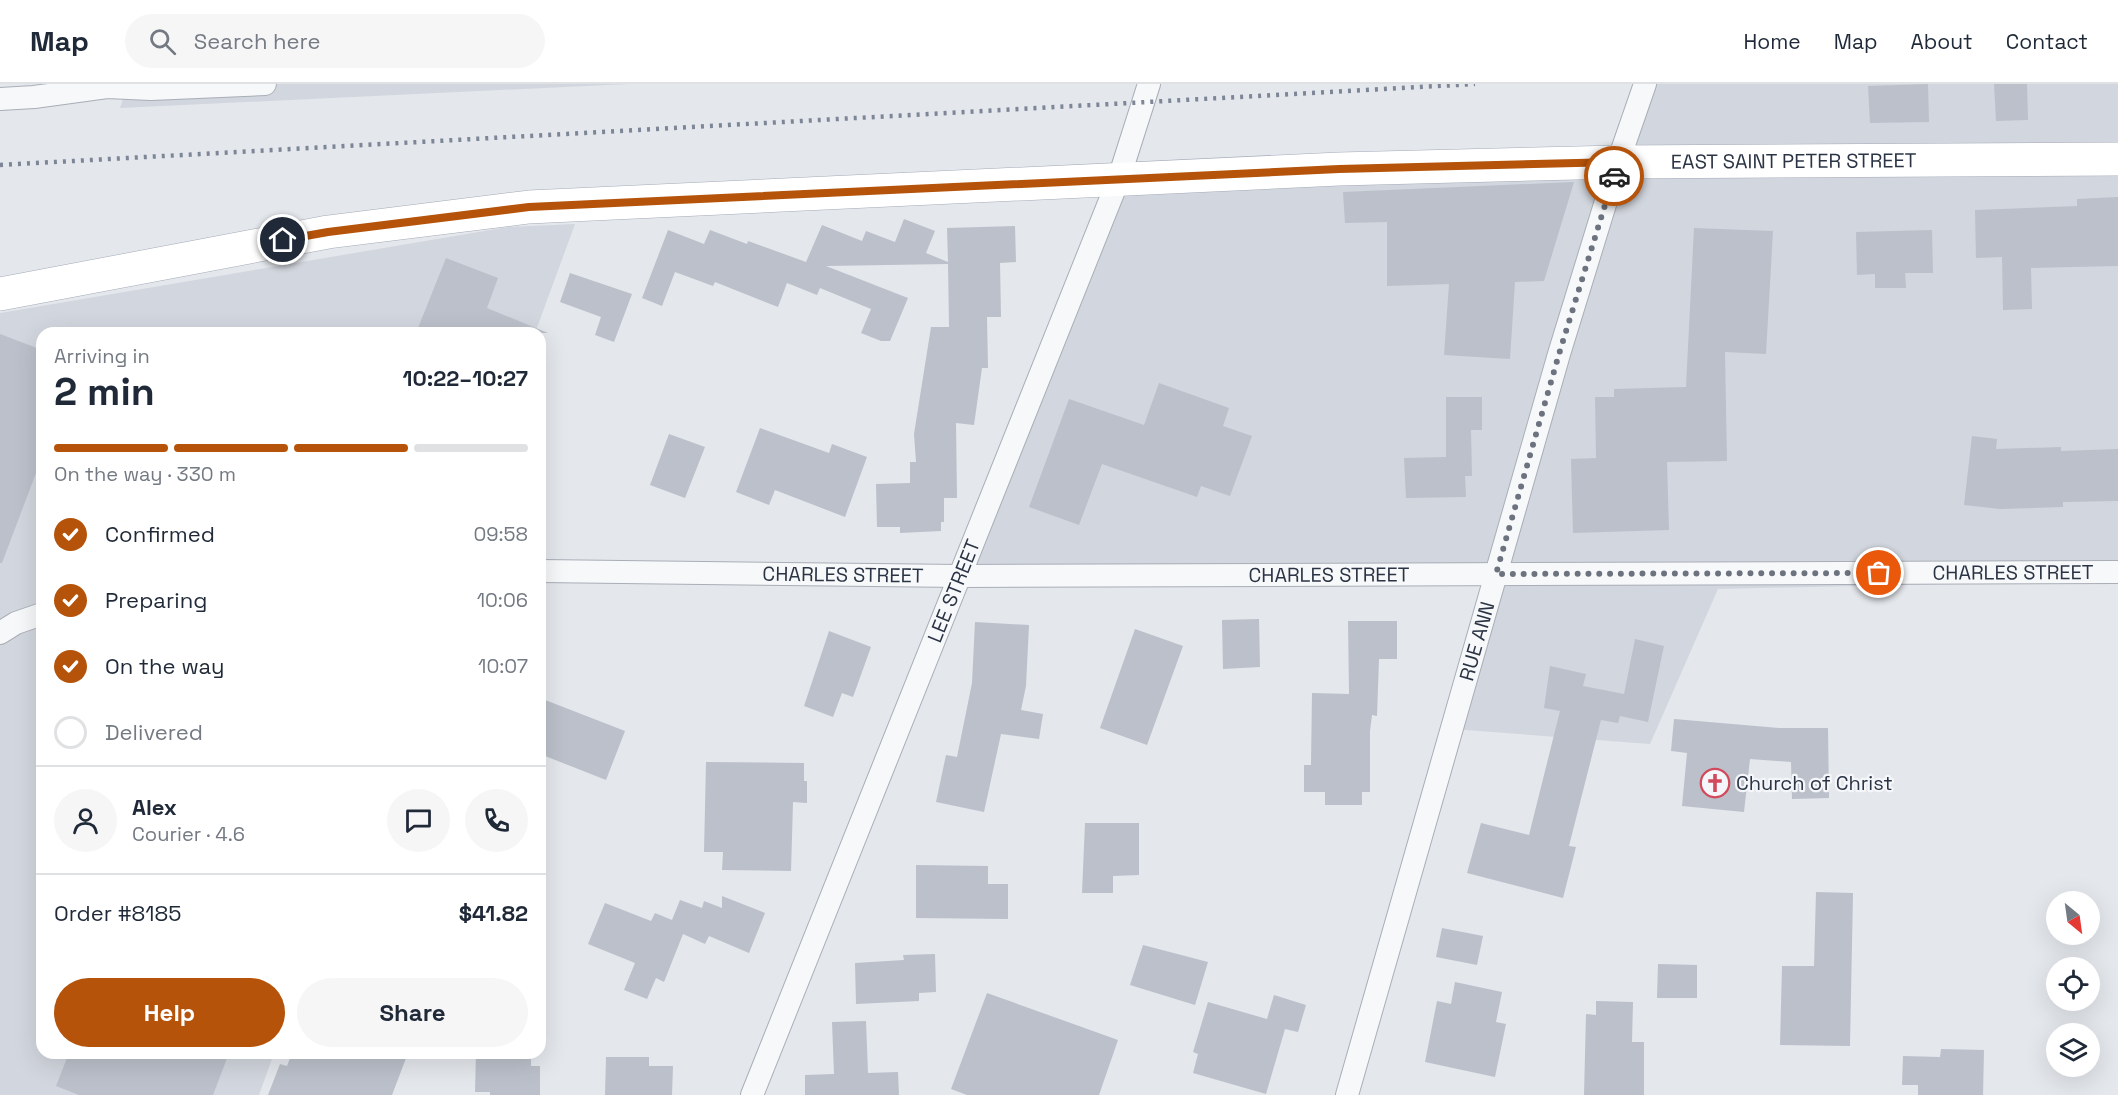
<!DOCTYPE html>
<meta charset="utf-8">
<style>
body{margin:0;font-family:"Space Grotesk",sans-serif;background:#f6f6f7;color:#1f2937;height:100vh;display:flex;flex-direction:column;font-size:22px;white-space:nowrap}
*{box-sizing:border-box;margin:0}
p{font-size:20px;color:#747a83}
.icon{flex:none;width:33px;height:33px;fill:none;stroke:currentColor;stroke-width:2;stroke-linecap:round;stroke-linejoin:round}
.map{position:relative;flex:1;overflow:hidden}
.details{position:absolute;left:36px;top:243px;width:510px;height:732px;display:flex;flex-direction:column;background:#fff;border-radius:18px;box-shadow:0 6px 24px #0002}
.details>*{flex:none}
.needle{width:39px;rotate:151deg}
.fabs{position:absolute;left:2046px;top:807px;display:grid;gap:12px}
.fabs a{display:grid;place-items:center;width:54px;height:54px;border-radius:50%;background:#fff;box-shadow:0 6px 24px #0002;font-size:30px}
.pin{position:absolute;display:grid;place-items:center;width:51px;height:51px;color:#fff;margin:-26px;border:3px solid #fff;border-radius:50%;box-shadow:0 2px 6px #0007}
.courier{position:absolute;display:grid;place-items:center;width:60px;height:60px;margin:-30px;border:4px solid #b45309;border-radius:50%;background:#fff;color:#222;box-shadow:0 2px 8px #0007}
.headline em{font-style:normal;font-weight:700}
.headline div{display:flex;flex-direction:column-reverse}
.headline{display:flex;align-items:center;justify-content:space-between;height:102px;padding:0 18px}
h1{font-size:39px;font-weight:700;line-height:45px}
.bar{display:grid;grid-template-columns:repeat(4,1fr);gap:9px 6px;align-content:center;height:72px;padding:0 18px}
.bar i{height:8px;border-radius:4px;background:#e0e1e3}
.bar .selected{background:#b45309}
.bar p{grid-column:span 4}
.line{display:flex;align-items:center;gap:15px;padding:0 18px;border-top:2px solid #e0e1e3}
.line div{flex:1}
.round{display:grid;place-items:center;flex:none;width:63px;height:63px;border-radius:32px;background:#f6f6f7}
ol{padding:0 18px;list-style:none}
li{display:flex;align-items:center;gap:18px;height:66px}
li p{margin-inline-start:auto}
li .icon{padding:6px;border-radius:50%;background:#b45309;color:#fff;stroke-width:4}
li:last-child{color:#747a83}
li i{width:33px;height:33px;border:3px solid #e0e1e3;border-radius:50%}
.action{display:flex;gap:12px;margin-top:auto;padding:12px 18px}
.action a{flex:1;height:69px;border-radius:36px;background:#b45309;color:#fff;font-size:24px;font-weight:700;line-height:69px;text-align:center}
.action a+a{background:#f6f6f7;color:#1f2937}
header{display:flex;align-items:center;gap:36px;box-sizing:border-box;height:84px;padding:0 30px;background:#fff;border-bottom:2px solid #e0e1e3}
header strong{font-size:28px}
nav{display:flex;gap:33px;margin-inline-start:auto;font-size:21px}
.search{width:420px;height:54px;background:#f6f6f7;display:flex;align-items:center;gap:15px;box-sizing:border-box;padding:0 21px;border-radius:33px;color:#747a83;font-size:22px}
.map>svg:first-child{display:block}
</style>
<header>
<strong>Map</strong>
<div class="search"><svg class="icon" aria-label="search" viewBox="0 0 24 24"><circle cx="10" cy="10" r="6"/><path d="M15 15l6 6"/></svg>Search here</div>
<nav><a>Home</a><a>Map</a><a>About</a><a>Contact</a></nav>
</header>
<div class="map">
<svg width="2118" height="1011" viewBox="0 0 2118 1011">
<rect width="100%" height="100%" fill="#e4e7ec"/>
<!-- built -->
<g fill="#d2d6de">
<path d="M 128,0 L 628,0 L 120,24 Z"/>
<path d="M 1645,0 L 2118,0 L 2118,496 L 1718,505 L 1650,660 L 1452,645 L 1496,490 L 961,492 L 1119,94 L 1618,78 Z"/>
<path d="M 575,140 L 535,249 L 42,249 L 42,969 L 274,969 L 259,1011 L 0,1011 L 0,229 L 508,143 Z"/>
</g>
<!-- building -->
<g fill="#bbc0ca">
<path d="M 1928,0 L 1929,38 L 1870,39 L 1868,2 Z"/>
<path d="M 1994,0 L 2027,0 L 2028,36 L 1996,37 Z"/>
<path d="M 1574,98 L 1544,197 L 1515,198 L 1510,275 L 1444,271 L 1449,200 L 1387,202 L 1387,138 L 1345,139 L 1343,108 Z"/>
<path d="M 2118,113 L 2118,182 L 2031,184 L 2032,225 L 2003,226 L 2002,173 L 1976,174 L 1975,126 L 2077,122 L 2077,115 Z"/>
<path d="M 904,135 L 935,147 L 926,169 L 948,178 L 947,144 L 1015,142 L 1016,178 L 1000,179 L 1001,233 L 987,233 L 988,284 L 982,284 L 974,341 L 956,339 L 957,414 L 944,414 L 944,438 L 941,438 L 941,447 L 900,449 L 900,443 L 877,443 L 876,400 L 910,399 L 910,378 L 916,378 L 914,350 L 931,243 L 949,243 L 948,180 L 826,182 L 908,214 L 890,257 L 881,257 L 861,249 L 871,225 L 820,204 L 817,211 L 787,199 L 778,223 L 715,198 L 713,202 L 675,188 L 662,222 L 642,214 L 668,146 L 704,160 L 710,146 L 747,160 L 748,157 L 806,178 L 822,141 L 862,157 L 866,147 L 895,158 Z"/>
<path d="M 1694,144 L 1773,147 L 1766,270 L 1725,268 L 1727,377 L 1667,378 L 1669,446 L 1573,449 L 1571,375 L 1596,374 L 1595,313 L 1614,313 L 1614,305 L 1686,303 Z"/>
<path d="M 1932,146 L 1933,189 L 1905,189 L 1906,204 L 1875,204 L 1875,190 L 1857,191 L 1856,148 Z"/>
<path d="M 446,174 L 498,194 L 487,224 L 548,249 L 416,249 Z"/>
<path d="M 570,189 L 632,210 L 614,258 L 595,251 L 601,233 L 560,218 Z"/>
<path d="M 0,250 L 42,266 L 42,373 L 2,479 L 0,479 Z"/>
<path d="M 1159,299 L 1229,324 L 1223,342 L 1252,352 L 1230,412 L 1201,402 L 1197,413 L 1102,380 L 1079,441 L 1029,423 L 1069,315 L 1144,341 Z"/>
<path d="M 1446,313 L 1482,313 L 1482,346 L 1471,346 L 1472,392 L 1465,392 L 1466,413 L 1406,414 L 1404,374 L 1446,373 Z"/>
<path d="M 760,344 L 829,369 L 832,360 L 867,373 L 845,433 L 775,406 L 769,421 L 736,408 Z"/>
<path d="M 669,350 L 705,363 L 685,414 L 650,401 Z"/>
<path d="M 1972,352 L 1997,355 L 1996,365 L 2061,363 L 2061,367 L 2118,365 L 2118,417 L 2063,418 L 2063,423 L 2000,425 L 1964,421 Z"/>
<path d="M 1259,535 L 1260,583 L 1223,585 L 1222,536 Z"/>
<path d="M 1348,537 L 1397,537 L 1397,575 L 1379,575 L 1377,632 L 1372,631 L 1370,647 L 1370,708 L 1362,708 L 1362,721 L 1325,721 L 1325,708 L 1304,708 L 1304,681 L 1311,681 L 1312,609 L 1349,610 Z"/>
<path d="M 975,538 L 1029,541 L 1026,602 L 1021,626 L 1043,630 L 1039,655 L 1001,650 L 984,728 L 936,718 L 946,671 L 957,673 L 972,599 Z"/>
<path d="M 1135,545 L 1183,562 L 1147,661 L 1100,644 Z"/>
<path d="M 829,547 L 871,563 L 853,613 L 842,609 L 833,633 L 804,622 Z"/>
<path d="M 1635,555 L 1664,562 L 1648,638 L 1620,632 L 1618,639 L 1601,636 L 1569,762 L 1576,763 L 1563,814 L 1467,789 L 1481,739 L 1529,751 L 1560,627 L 1544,624 L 1550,582 L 1586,590 L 1583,602 L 1624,610 Z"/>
<path d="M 540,614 L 625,647 L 606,696 L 540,670 Z"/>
<path d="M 1674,635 L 1779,644 L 1828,644 L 1829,714 L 1792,715 L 1791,678 L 1750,675 L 1744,728 L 1682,722 L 1687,669 L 1671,667 Z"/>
<path d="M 706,678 L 804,679 L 804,697 L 807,697 L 807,719 L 793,718 L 791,787 L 722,786 L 723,768 L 704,768 Z"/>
<path d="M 1085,739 L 1139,739 L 1139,791 L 1113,792 L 1113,809 L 1082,809 Z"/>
<path d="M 916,781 L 988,782 L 988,800 L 1008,800 L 1008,835 L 916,834 Z"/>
<path d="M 1816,808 L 1853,809 L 1850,962 L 1780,961 L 1782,882 L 1814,882 Z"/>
<path d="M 722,812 L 765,829 L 749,869 L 709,852 L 705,860 L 683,850 L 664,898 L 656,894 L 647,915 L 624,906 L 635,879 L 588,860 L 605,819 L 651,837 L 655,829 L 672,836 L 680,816 L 702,824 L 704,817 L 722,824 Z"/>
<path d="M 1442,844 L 1483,852 L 1477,881 L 1436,873 Z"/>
<path d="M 1143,861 L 1208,878 L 1195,921 L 1130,901 Z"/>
<path d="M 935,870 L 936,908 L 919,909 L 919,917 L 856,920 L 855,879 L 904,876 L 903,871 Z"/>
<path d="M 1658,880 L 1697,881 L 1697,914 L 1657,914 Z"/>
<path d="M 1455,898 L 1502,908 L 1496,938 L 1506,940 L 1495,993 L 1425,978 L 1437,917 L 1451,920 Z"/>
<path d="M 987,909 L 1118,956 L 1099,1011 L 967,1011 L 951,1005 Z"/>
<path d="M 1274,911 L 1306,921 L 1298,948 L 1285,945 L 1266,1010 L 1193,989 L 1198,970 L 1193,968 L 1208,918 L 1267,935 Z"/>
<path d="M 1596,917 L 1633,918 L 1632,958 L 1644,958 L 1644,1011 L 1584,1011 L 1586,930 L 1596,931 Z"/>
<path d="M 866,937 L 868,989 L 898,988 L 899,1011 L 805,1011 L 805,991 L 834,990 L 832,938 Z"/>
<path d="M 1941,965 L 1984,966 L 1983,1011 L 1918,1011 L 1918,1001 L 1902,1001 L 1903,972 L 1940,973 Z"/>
<path d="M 69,969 L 229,969 L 213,1011 L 79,1011 L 56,1002 Z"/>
<path d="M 292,969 L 408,969 L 392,1011 L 268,1011 L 280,980 L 287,982 Z"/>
<path d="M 476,969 L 531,969 L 531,982 L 540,982 L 540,1011 L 490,1011 L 490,1008 L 475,1008 Z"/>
<path d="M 606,973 L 649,973 L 649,982 L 673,982 L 672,1011 L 605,1011 Z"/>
</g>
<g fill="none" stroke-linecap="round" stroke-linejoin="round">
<!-- street casing -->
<g stroke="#a9aeb7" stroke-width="24">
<g id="street">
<path d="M 0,15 L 34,13 L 107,3 L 151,5 L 265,0"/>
<path id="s1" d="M 540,487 L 961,492 L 2118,488"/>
<path d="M 0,549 L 16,539 L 42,530"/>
<path id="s2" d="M 752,1011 L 1119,94 L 1149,0"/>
<path id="s3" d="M 1347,1011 L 1559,270 L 1618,78 L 1645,0"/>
</g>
</g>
<!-- primary casing -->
<g stroke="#a3abb8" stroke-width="34">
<g id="primary">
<path id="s4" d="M 0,210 L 328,148 L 529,123 L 1339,85 L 1618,78 L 2118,75"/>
</g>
</g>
<!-- street -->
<use href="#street" stroke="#f7f8fa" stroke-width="22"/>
<!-- primary -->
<use href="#primary" stroke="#fff" stroke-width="33"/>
<!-- rail -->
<path stroke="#7d8696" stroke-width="4.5" stroke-dasharray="3 6" stroke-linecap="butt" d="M 0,81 L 1475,0"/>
</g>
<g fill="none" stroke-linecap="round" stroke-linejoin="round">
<!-- done -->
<path stroke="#6c737f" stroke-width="6" stroke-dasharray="0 10.8" d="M 1614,92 L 1559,270 L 1496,490 L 1879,489"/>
<!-- route -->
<path stroke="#b45309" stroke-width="8" d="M 283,156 L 328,148 L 529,123 L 1339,85 L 1618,78 L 1614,92"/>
</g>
<!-- icons -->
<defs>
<g id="church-ring" transform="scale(1.5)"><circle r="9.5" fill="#f4f6f9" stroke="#d1495b" stroke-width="1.5"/><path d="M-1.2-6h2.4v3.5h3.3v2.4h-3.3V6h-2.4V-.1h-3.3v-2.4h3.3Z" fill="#d1495b"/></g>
</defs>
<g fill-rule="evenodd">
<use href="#church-ring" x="1715" y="699"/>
</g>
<g text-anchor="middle" stroke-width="4.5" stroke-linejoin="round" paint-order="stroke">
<!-- street labels -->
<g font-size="20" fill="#2b3445" stroke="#f4f6f9">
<text dy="7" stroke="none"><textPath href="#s4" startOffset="1802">EAST SAINT PETER STREET</textPath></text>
<text dy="7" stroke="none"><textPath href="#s1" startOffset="1473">CHARLES STREET</textPath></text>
<text dy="7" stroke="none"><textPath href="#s1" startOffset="303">CHARLES STREET</textPath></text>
<text dy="7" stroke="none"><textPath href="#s1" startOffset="789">CHARLES STREET</textPath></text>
<text dy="7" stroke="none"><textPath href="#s2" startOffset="543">LEE STREET</textPath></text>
<text dy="7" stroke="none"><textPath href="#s3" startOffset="472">RUE ANN</textPath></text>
</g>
<!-- poi labels -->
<g font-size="20" fill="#2b3445" stroke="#f4f6f9" text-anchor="start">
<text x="1736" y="706">Church of Christ</text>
</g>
</g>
</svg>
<div class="fabs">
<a><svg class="needle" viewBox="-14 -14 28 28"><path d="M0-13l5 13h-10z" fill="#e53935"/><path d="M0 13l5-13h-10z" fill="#747a83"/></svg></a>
<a><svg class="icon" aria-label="locate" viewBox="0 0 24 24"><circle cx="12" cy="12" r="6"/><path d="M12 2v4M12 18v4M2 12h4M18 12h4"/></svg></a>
<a><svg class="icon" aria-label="layers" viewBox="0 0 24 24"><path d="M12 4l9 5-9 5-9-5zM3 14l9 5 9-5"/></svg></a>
</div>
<div class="pin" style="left:1879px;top:489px;background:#ea580c"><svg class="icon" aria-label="bag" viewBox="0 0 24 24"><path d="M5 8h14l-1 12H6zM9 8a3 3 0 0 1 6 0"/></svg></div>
<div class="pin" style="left:283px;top:156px;background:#1f2937"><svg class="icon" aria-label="home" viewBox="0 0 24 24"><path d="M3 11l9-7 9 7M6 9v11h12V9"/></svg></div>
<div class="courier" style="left:1614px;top:92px"><svg class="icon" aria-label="car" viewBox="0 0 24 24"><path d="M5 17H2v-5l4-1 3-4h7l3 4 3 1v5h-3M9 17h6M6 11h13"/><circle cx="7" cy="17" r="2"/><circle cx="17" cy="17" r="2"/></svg></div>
<section class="details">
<div class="headline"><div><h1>2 min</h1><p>Arriving in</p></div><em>10:22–10:27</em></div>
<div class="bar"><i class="selected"></i><i class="selected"></i><i class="selected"></i><i></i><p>On the way · 330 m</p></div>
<ol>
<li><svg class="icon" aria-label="check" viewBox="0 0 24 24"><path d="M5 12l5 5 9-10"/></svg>Confirmed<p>09:58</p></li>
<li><svg class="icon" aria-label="check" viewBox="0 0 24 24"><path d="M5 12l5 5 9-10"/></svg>Preparing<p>10:06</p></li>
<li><svg class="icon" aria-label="check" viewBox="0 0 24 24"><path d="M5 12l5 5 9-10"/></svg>On the way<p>10:07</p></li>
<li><i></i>Delivered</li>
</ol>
<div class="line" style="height:108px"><a class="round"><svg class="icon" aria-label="person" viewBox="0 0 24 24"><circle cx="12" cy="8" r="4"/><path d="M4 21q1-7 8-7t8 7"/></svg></a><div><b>Alex</b><p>Courier · 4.6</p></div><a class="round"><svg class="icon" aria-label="chat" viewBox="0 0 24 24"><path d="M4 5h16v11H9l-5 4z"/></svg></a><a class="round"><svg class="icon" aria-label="phone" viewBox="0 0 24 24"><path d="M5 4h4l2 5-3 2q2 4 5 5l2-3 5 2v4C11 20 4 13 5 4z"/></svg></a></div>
<div class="line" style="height:78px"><div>Order #8185</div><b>$41.82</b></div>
<div class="action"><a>Help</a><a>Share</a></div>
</section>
</div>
